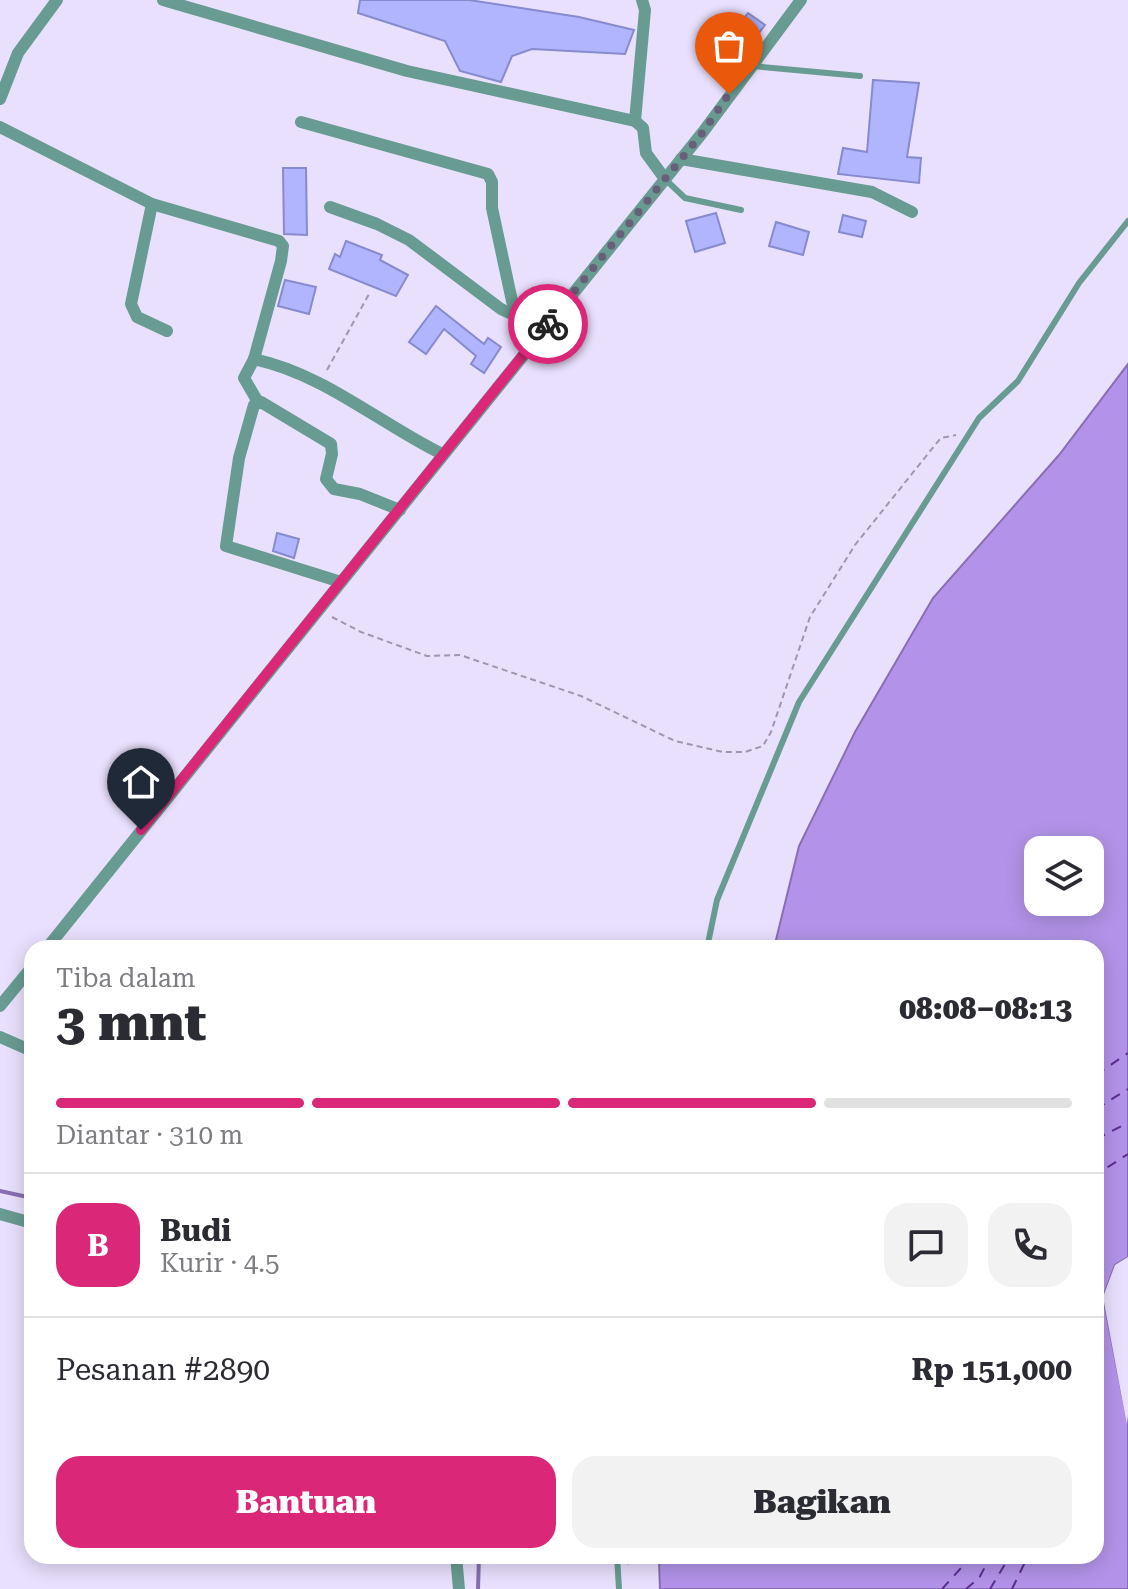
<!DOCTYPE html>
<html lang="id">
<meta charset="utf-8">
<style>
body{margin:0;font-family:"Roboto Serif",serif;background:#f2f2f3;color:#2b2b33;height:100vh;display:flex;flex-direction:column;font-size:30px;white-space:nowrap}
*{box-sizing:border-box;margin:0}
p{font-size:26px;color:#7c7c81}
.icon{flex:none;width:44px;height:44px;fill:none;stroke:currentColor;stroke-width:2;stroke-linecap:round;stroke-linejoin:round}
.map{position:relative;flex:1;overflow:hidden}
.drawer{position:absolute;left:24px;top:940px;width:1080px;height:624px;display:flex;flex-direction:column;background:#fff;border-radius:24px;box-shadow:0 4px 20px #0003}
.drawer>*{flex:none}
.fabs{position:absolute;left:1024px;top:836px;display:grid;gap:16px}
.fabs a{display:grid;place-items:center;width:80px;height:80px;border-radius:16px;background:#fff;box-shadow:0 4px 20px #0003;font-size:40px}
.pin{position:absolute;display:grid;place-items:center;width:68px;height:68px;color:#fff;margin:-82px -34px;border-radius:50% 50% 50% 0;rotate:-45deg;box-shadow:0 0 8px #0007}
.pin .icon{rotate:45deg}
.courier{position:absolute;display:grid;place-items:center;width:80px;height:80px;margin:-40px;border:6px solid #db2777;border-radius:50%;background:#fff;color:#222;box-shadow:0 2px 10px #0007}
.head em{font-style:normal;font-weight:800}
.head div{display:flex;flex-direction:column-reverse}
.head{display:flex;align-items:center;justify-content:space-between;height:136px;padding:0 32px}
h1{font-size:52px;font-weight:800;line-height:60px}
.bar{display:grid;grid-template-columns:repeat(4,1fr);gap:12px 8px;align-content:center;height:96px;padding:0 32px}
.bar i{height:10px;border-radius:6px;background:#e1e1e2}
.bar .on{background:#db2777}
.bar p{grid-column:span 4}
.line{display:flex;align-items:center;gap:20px;padding:0 32px;border-top:2px solid #e1e1e2}
.line div{flex:1}
.round{display:grid;place-items:center;flex:none;width:84px;height:84px;border-radius:24px;background:#f2f2f3}
.action{display:flex;gap:16px;margin-top:auto;padding:16px 32px}
.action a{flex:1;height:92px;border-radius:24px;background:#db2777;color:#fff;font-size:32px;font-weight:800;line-height:92px;text-align:center}
.action a+a{background:#f2f2f3;color:#2b2b33}
.map>svg:first-child{display:block}
</style>
<div class="map">
<svg width="1128" height="1589" viewBox="0 0 1128 1589">
<rect width="100%" height="100%" fill="#e9e0fd"/>
<!-- water -->
<path fill="#b393e9" stroke="#886eb2" stroke-width="2" fill-rule="evenodd" d="M 1128,364 L 1128,1257 L 1115,1265 L 1103,1297 L 1128,1425 L 1128,1589 L 660,1589 L 659,1562 L 668,1556 L 1096,1556 L 1096,948 L 774,948 L 799,846 L 855,732 L 933,598 L 1059,455 ZM 1038,850 L 1090,850 L 1090,902 L 1038,902 Z"/>
<!-- pier -->
<path fill="#e9e0fd" d="M 1128,1257 L 1128,1261 L 1118,1268 L 1107,1297 L 1128,1409 L 1127,1425 L 1103,1297 L 1115,1265 Z"/>
<g fill="none" stroke-linecap="round" stroke-linejoin="round">
<!-- stream -->
<g stroke="#886eb2" stroke-width="4">
<path d="M 0,1191 L 32,1198"/>
<path d="M 478,1589 L 479,1556"/>
</g>
<!-- ferry -->
<g stroke="#5c2e92" stroke-width="2" stroke-dasharray="10 8" stroke-linecap="butt">
<path d="M 1096,1075 L 1128,1053"/>
<path d="M 1096,1109 L 1128,1089"/>
<path d="M 1096,1139 L 1128,1123"/>
<path d="M 1096,1181 L 1108,1167 L 1128,1154"/>
<path d="M 942,1589 L 972,1556"/>
<path d="M 966,1589 L 979,1578 L 991,1556"/>
<path d="M 990,1589 L 1010,1556"/>
<path d="M 1012,1589 L 1028,1556"/>
</g>
</g>
<!-- building -->
<g fill="#b0b5fe" stroke="#868acf" stroke-width="2">
<path d="M 360,0 L 469,0 L 579,17 L 634,30 L 625,54 L 532,49 L 512,56 L 501,82 L 460,71 L 445,41 L 358,13 Z"/>
<path d="M 748,13 L 765,25 L 750,44 L 734,31 Z"/>
<path d="M 873,80 L 919,83 L 907,157 L 921,158 L 919,183 L 838,174 L 843,148 L 867,152 Z"/>
<path d="M 283,168 L 306,168 L 307,235 L 284,234 Z"/>
<path d="M 716,213 L 725,243 L 695,252 L 686,221 Z"/>
<path d="M 843,215 L 866,221 L 862,237 L 839,232 Z"/>
<path d="M 776,222 L 809,232 L 803,255 L 769,246 Z"/>
<path d="M 346,241 L 382,255 L 380,260 L 408,275 L 396,296 L 329,269 L 335,254 L 340,257 Z"/>
<path d="M 285,280 L 316,287 L 309,314 L 278,306 Z"/>
<path d="M 436,306 L 484,344 L 488,338 L 501,347 L 484,373 L 471,364 L 476,356 L 444,329 L 426,354 L 409,342 Z"/>
<path d="M 277,533 L 299,539 L 294,558 L 273,551 Z"/>
</g>
<g fill="none" stroke-linecap="round" stroke-linejoin="round">
<!-- path -->
<g stroke="#9f96b2" stroke-width="2" stroke-dasharray="6 4" stroke-linecap="butt">
<path d="M 327,370 L 369,294"/>
<path d="M 332,617 L 361,632 L 427,656 L 460,655 L 581,696 L 675,741 L 723,752 L 745,752 L 763,746 L 771,732 L 810,617 L 855,545 L 935,445 L 941,438 L 956,435"/>
<path d="M 627,1564 L 640,1556"/>
</g>
<!-- lane -->
<g stroke="#689b91" stroke-width="6">
<path d="M 752,66 L 860,76"/>
<path d="M 666,180 L 685,198 L 741,210"/>
<path d="M 707,948 L 717,900 L 799,702 L 979,418 L 1018,381 L 1079,283 L 1128,221"/>
<path d="M 617,1556 L 619,1589"/>
</g>
<!-- street -->
<g stroke="#689b91" stroke-width="12">
<path d="M 163,0 L 407,71 L 635,121 L 643,128 L 646,153 L 665,179"/>
<path d="M 0,99 L 18,53 L 57,0"/>
<path d="M 635,121 L 645,10 L 642,0"/>
<path d="M 301,122 L 488,174 L 492,182 L 492,208 L 512,301 L 518,317 L 539,334"/>
<path d="M 0,127 L 152,204 L 279,241 L 283,246 L 281,261 L 254,359"/>
<path d="M 681,159 L 872,192 L 912,212"/>
<path d="M 152,204 L 131,304 L 137,317 L 167,331"/>
<path d="M 330,207 L 377,224 L 409,240 L 501,309 L 518,317"/>
<path d="M 258,402 L 244,378 L 254,359 C 324,374 379,423 442,454"/>
<path d="M 341,582 L 226,546 L 239,458 L 254,405 L 261,402 L 331,444 L 332,454 L 326,479 L 334,489 L 360,494 L 400,510"/>
<path d="M 47,948 L 703,132 L 801,0"/>
<path d="M 0,1006 L 32,967"/>
<path d="M 0,1037 L 32,1051"/>
<path d="M 0,1214 L 32,1223"/>
<path d="M 456,1556 L 459,1589"/>
</g>
</g>
<g fill="none" stroke-linecap="round" stroke-linejoin="round">
<!-- done -->
<path stroke="#685f7a" stroke-width="8" stroke-dasharray="0 14.4" d="M 548,324 L 703,132 L 729,94"/>
<!-- route -->
<path stroke="#db2777" stroke-width="10" d="M 141,830 L 548,324"/>
</g>
</svg>
<div class="fabs">
<a><svg class="icon" aria-label="layers" viewBox="0 0 24 24"><path d="M12 4l9 5-9 5-9-5zM3 14l9 5 9-5"/></svg></a>
</div>
<div class="pin" style="left:729px;top:94px;background:#ea580c"><svg class="icon" aria-label="bag" viewBox="0 0 24 24"><path d="M5 8h14l-1 12H6zM9 8a3 3 0 0 1 6 0"/></svg></div>
<div class="pin" style="left:141px;top:830px;background:#1f2937"><svg class="icon" aria-label="home" viewBox="0 0 24 24"><path d="M3 11l9-7 9 7M6 9v11h12V9"/></svg></div>
<div class="courier" style="left:548px;top:324px"><svg class="icon" aria-label="bike" viewBox="0 0 24 24"><circle cx="6" cy="16" r="4"/><circle cx="18" cy="16" r="4"/><path d="M6 16l4-8h5l3 8M10 8l3 8H6M13 5h3"/></svg></div>
<section class="drawer">
<div class="head"><div><h1>3 mnt</h1><p>Tiba dalam</p></div><em>08:08–08:13</em></div>
<div class="bar"><i class="on"></i><i class="on"></i><i class="on"></i><i></i><p>Diantar · 310 m</p></div>
<div class="line" style="height:144px"><b class="round" style="background:#db2777;color:#fff">B</b><div><b>Budi</b><p>Kurir · 4.5</p></div><a class="round"><svg class="icon" aria-label="chat" viewBox="0 0 24 24"><path d="M4 5h16v11H9l-5 4z"/></svg></a><a class="round"><svg class="icon" aria-label="phone" viewBox="0 0 24 24"><path d="M5 4h4l2 5-3 2q2 4 5 5l2-3 5 2v4C11 20 4 13 5 4z"/></svg></a></div>
<div class="line" style="height:104px"><div>Pesanan #2890</div><b>Rp 151,000</b></div>
<div class="action"><a>Bantuan</a><a>Bagikan</a></div>
</section>
</div>
